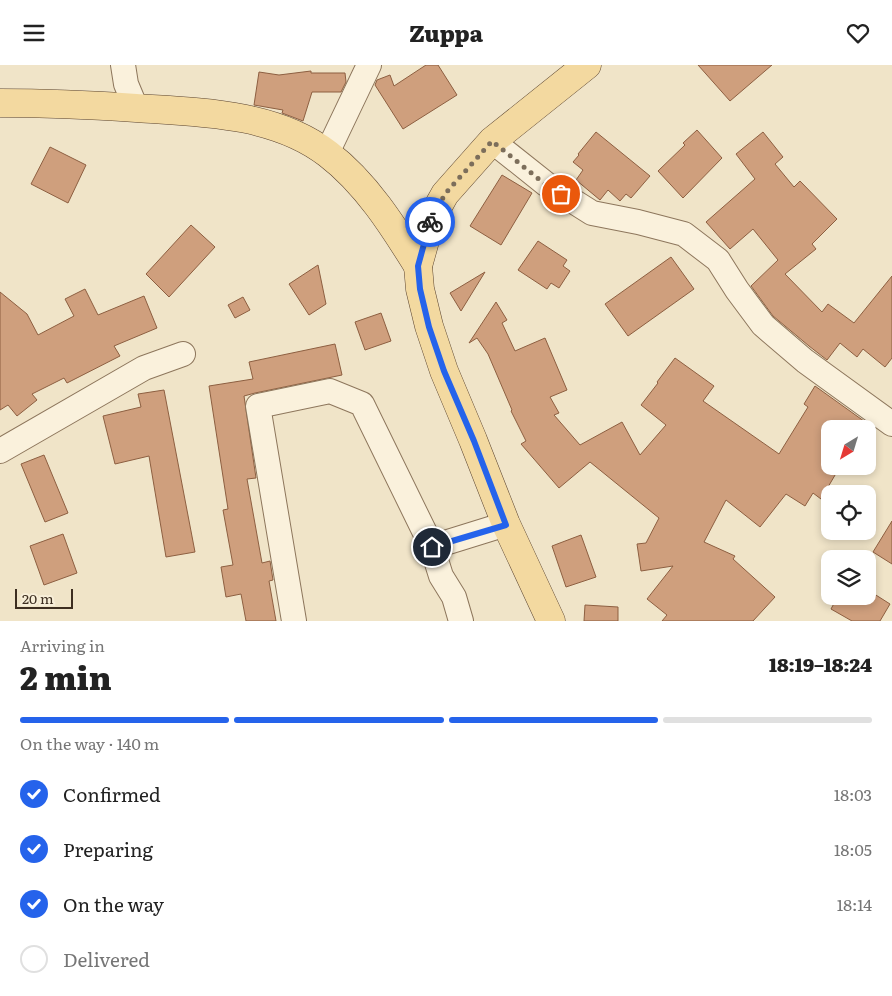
<!DOCTYPE html>
<meta charset="utf-8">
<style>
body{margin:0;font-family:Literata,serif;background:#f2f2f2;color:#222;height:100vh;display:flex;flex-direction:column;font-size:19px;white-space:nowrap}
*{box-sizing:border-box;margin:0}
p{font-size:16px;color:#767676}
.icon{flex:none;width:28px;height:28px;fill:none;stroke:currentColor;stroke-width:2;stroke-linecap:round;stroke-linejoin:round}
.map{position:relative;height:556px;overflow:hidden}
.drawer{display:flex;flex-direction:column;background:#fff;flex:1}
.drawer>*{flex:none}
.needle{width:32px;rotate:218deg}
.fabs{position:absolute;left:821px;top:355px;display:grid;gap:10px}
.fabs a{display:grid;place-items:center;width:55px;height:55px;border-radius:10px;background:#fff;box-shadow:0 2px 8px #0003;font-size:25px}
.scale{position:absolute;left:15px;bottom:12px;width:58px;box-sizing:border-box;padding-left:5px;border:2px solid #3d2e20;border-top:0;font-size:14px;line-height:18px;white-space:nowrap;color:#3d2e20;-webkit-text-stroke:4px #f7eed8;paint-order:stroke}
.pin{position:absolute;display:grid;place-items:center;width:42px;height:42px;color:#fff;margin:-21px;border:2px solid #fff;border-radius:50%;box-shadow:0 1px 5px #0007}
.courier{position:absolute;display:grid;place-items:center;width:50px;height:50px;margin:-25px;border:4px solid #2563eb;border-radius:50%;background:#fff;color:#222;box-shadow:0 1px 6px #0007}
.summary em{font-style:normal;font-weight:800}
.summary div{display:flex;flex-direction:column-reverse}
.summary{display:flex;align-items:center;justify-content:space-between;height:85px;padding:0 20px}
h1{font-size:32px;font-weight:800;line-height:38px}
.bar{display:grid;grid-template-columns:repeat(4,1fr);gap:8px 5px;align-content:center;height:60px;padding:0 20px}
.bar i{height:6px;border-radius:4px;background:#e0e0e0}
.bar .active{background:#2563eb}
.bar p{grid-column:span 4}
ol{padding:0 20px;list-style:none}
li{display:flex;align-items:center;gap:15px;height:55px}
li p{margin-inline-start:auto}
li .icon{padding:5px;border-radius:50%;background:#2563eb;color:#fff;stroke-width:4}
li:last-child{color:#767676}
li i{width:28px;height:28px;border:2px solid #e0e0e0;border-radius:50%}
header{display:flex;justify-content:space-between;align-items:center;height:65px;padding:0 20px;background:#fff;font-size:22px;font-weight:800}
.map>svg:first-child{display:block}
</style>
<header><svg class="icon" aria-label="menu" viewBox="0 0 24 24"><path d="M4 6h16M4 12h16M4 18h16"/></svg>Zuppa<svg class="icon" aria-label="heart" viewBox="0 0 24 24"><path d="M12 20l-8-8c-3-5 5-10 8-4 3-6 11-1 8 4z"/></svg></header>
<div class="map">
<svg width="892" height="556" viewBox="0 0 892 556">
<rect width="100%" height="100%" fill="#f0e4c8"/>
<!-- building -->
<g fill="#cf9f7d" stroke="#8d5f41">
<path d="M 426,0 L 438,0 L 457,30 L 403,64 L 375,20 L 377,15 L 390,10 L 394,21 Z"/>
<path d="M 698,0 L 772,0 L 730,36 Z"/>
<path d="M 311,6 L 311,8 L 345,8 L 346,17 L 341,27 L 312,27 L 303,56 L 282,48 L 283,45 L 254,40 L 259,7 L 279,10 Z"/>
<path d="M 697,65 L 722,93 L 683,133 L 658,106 L 685,80 L 683,78 Z"/>
<path d="M 596,67 L 650,111 L 631,133 L 626,129 L 620,136 L 608,125 L 600,135 L 576,115 L 583,105 L 573,97 L 579,90 L 578,89 Z"/>
<path d="M 763,67 L 783,92 L 775,99 L 794,122 L 800,116 L 837,154 L 812,179 L 816,184 L 785,209 L 822,247 L 828,239 L 854,258 L 892,211 L 892,293 L 885,302 L 863,284 L 857,292 L 840,278 L 827,295 L 809,281 L 773,251 L 751,221 L 778,195 L 753,164 L 730,184 L 706,157 L 755,114 L 736,89 Z"/>
<path d="M 50,82 L 86,100 L 68,138 L 31,119 Z"/>
<path d="M 502,110 L 532,128 L 501,180 L 470,161 Z"/>
<path d="M 191,160 L 215,182 L 169,232 L 146,209 Z"/>
<path d="M 538,176 L 567,195 L 563,201 L 570,206 L 559,223 L 551,218 L 547,224 L 518,205 Z"/>
<path d="M 671,192 L 694,224 L 628,271 L 605,239 Z"/>
<path d="M 318,200 L 326,239 L 309,250 L 289,219 Z"/>
<path d="M 485,207 L 461,246 L 450,228 Z"/>
<path d="M 85,224 L 98,250 L 144,231 L 157,263 L 114,281 L 120,291 L 67,318 L 64,313 L 32,329 L 37,335 L 17,351 L 8,340 L 0,345 L 0,227 L 27,249 L 38,270 L 74,251 L 65,234 Z"/>
<path d="M 243,232 L 250,245 L 235,253 L 228,240 Z"/>
<path d="M 496,237 L 507,255 L 502,258 L 515,286 L 545,273 L 567,325 L 550,332 L 559,348 L 554,350 L 580,380 L 622,357 L 640,390 L 666,360 L 641,340 L 658,318 L 657,317 L 675,293 L 714,321 L 703,336 L 779,389 L 808,342 L 804,339 L 815,321 L 875,364 L 830,364 L 830,401 L 838,405 L 821,434 L 813,428 L 805,441 L 786,429 L 760,462 L 726,435 L 704,477 L 735,491 L 733,494 L 775,532 L 753,556 L 662,556 L 667,550 L 647,534 L 673,501 L 641,506 L 637,479 L 646,478 L 659,453 L 590,397 L 559,423 L 521,379 L 526,376 L 511,346 L 512,345 L 488,289 L 477,273 L 469,278 Z"/>
<path d="M 381,248 L 391,276 L 365,285 L 355,257 Z"/>
<path d="M 335,279 L 342,310 L 255,328 L 244,331 L 256,413 L 247,414 L 262,498 L 270,496 L 273,515 L 269,516 L 276,556 L 246,556 L 241,529 L 226,532 L 221,502 L 233,500 L 223,445 L 228,444 L 209,321 L 253,314 L 249,297 Z"/>
<path d="M 164,325 L 195,487 L 166,492 L 149,391 L 115,399 L 103,351 L 141,342 L 138,329 Z"/>
<path d="M 44,390 L 68,448 L 45,457 L 21,399 Z"/>
<path d="M 892,456 L 892,499 L 873,487 Z"/>
<path d="M 63,469 L 77,508 L 44,520 L 30,481 Z"/>
<path d="M 581,470 L 596,512 L 566,522 L 552,481 Z"/>
<path d="M 868,525 L 890,539 L 880,556 L 852,556 L 831,544 L 838,531 L 868,531 Z"/>
<path d="M 585,540 L 618,542 L 618,556 L 584,556 Z"/>
</g>
<g fill="none" stroke-linecap="round" stroke-linejoin="round">
<!-- minor casing -->
<g stroke="#8d765c" stroke-width="26">
<g id="minor">
<path d="M 123,0 L 126,19 L 136,43"/>
<path d="M 492,76 L 546,119 L 592,148 L 638,157 L 684,169 L 718,195 L 737,225 L 763,260 L 805,296 L 892,359"/>
<path d="M 327,88 L 369,0"/>
<path d="M 0,386 L 144,303 L 183,289"/>
<path d="M 294,556 L 258,341 L 330,326 L 362,339 L 432,482"/>
<path d="M 461,556 L 454,532 L 441,511 L 432,482 L 506,459"/>
</g>
</g>
<!-- major casing -->
<g stroke="#5b4430" stroke-width="29">
<g id="major">
<path d="M 0,38 C 45,38 91,40 136,43 C 200,47 275,48 328,89 C 366,118 393,161 418,201"/>
<path d="M 551,556 L 506,459 L 473,375 L 444,306 L 429,261 L 420,224 L 418,201 L 431,154 L 445,129 L 492,76 L 587,0"/>
</g>
</g>
<!-- minor -->
<use href="#minor" stroke="#faf1dc" stroke-width="24"/>
<!-- major -->
<use href="#major" stroke="#f3d9a0" stroke-width="28"/>
</g>
<g fill="none" stroke-linecap="round" stroke-linejoin="round">
<!-- done -->
<path stroke="#7c6e5b" stroke-width="5" stroke-dasharray="0 9" d="M 430,157 L 445,129 L 492,76 L 546,120 L 561,129"/>
<!-- route -->
<path stroke="#2563eb" stroke-width="6" d="M 430,157 L 418,201 L 420,224 L 429,262 L 444,306 L 474,376 L 506,460 L 432,482"/>
</g>
</svg>
<div class="fabs">
<a><svg class="needle" viewBox="-14 -14 28 28"><path d="M0-13l5 13h-10z" fill="#e53935"/><path d="M0 13l5-13h-10z" fill="#767676"/></svg></a>
<a><svg class="icon" aria-label="locate" viewBox="0 0 24 24"><circle cx="12" cy="12" r="6"/><path d="M12 2v4M12 18v4M2 12h4M18 12h4"/></svg></a>
<a><svg class="icon" aria-label="layers" viewBox="0 0 24 24"><path d="M12 4l9 5-9 5-9-5zM3 14l9 5 9-5"/></svg></a>
</div>
<div class="scale">20 m</div>
<div class="pin" style="left:561px;top:129px;background:#ea580c"><svg class="icon" aria-label="bag" viewBox="0 0 24 24"><path d="M5 8h14l-1 12H6zM9 8a3 3 0 0 1 6 0"/></svg></div>
<div class="pin" style="left:432px;top:482px;background:#1f2937"><svg class="icon" aria-label="home" viewBox="0 0 24 24"><path d="M3 11l9-7 9 7M6 9v11h12V9"/></svg></div>
<div class="courier" style="left:430px;top:157px"><svg class="icon" aria-label="bike" viewBox="0 0 24 24"><circle cx="6" cy="16" r="4"/><circle cx="18" cy="16" r="4"/><path d="M6 16l4-8h5l3 8M10 8l3 8H6M13 5h3"/></svg></div>
</div>
<section class="drawer">
<div class="summary"><div><h1>2 min</h1><p>Arriving in</p></div><em>18:19–18:24</em></div>
<div class="bar"><i class="active"></i><i class="active"></i><i class="active"></i><i></i><p>On the way · 140 m</p></div>
<ol>
<li><svg class="icon" aria-label="check" viewBox="0 0 24 24"><path d="M5 12l5 5 9-10"/></svg>Confirmed<p>18:03</p></li>
<li><svg class="icon" aria-label="check" viewBox="0 0 24 24"><path d="M5 12l5 5 9-10"/></svg>Preparing<p>18:05</p></li>
<li><svg class="icon" aria-label="check" viewBox="0 0 24 24"><path d="M5 12l5 5 9-10"/></svg>On the way<p>18:14</p></li>
<li><i></i>Delivered</li>
</ol>
</section>
